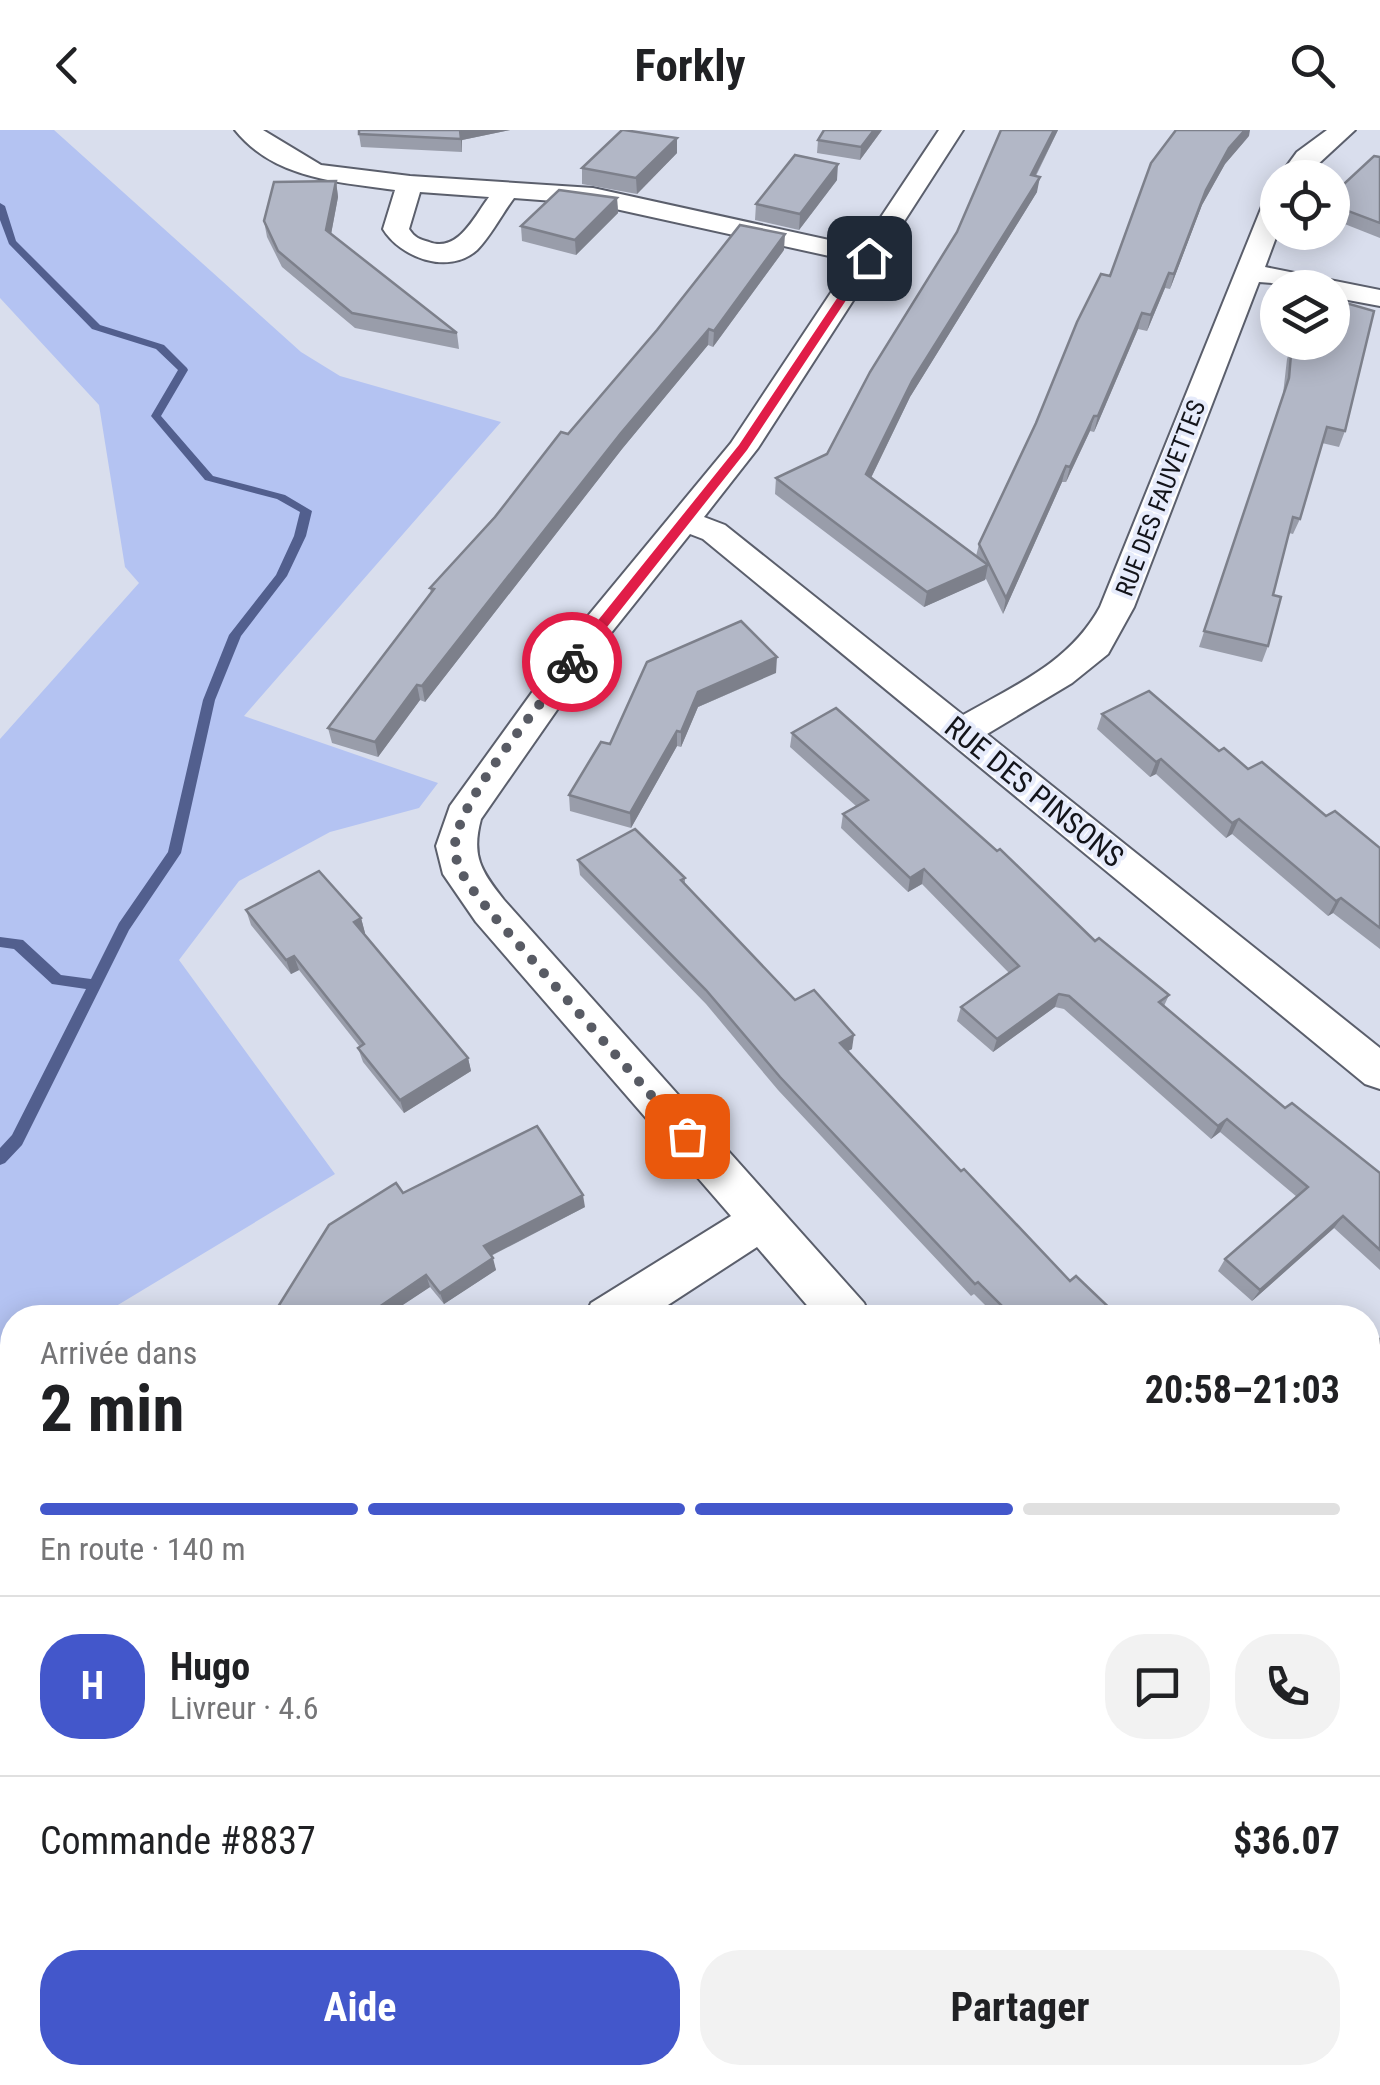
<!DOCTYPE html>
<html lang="fr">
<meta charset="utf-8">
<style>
body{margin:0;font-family:"Roboto Condensed",sans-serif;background:#f2f2f2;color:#202124;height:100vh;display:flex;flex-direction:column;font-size:38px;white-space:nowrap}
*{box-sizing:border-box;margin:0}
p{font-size:32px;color:#757577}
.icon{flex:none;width:55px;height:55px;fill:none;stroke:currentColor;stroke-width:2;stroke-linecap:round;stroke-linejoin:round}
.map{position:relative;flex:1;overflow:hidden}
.side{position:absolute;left:0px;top:1175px;width:1380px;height:780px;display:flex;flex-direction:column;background:#fff;border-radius:40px 40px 0 0;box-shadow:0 5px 25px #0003}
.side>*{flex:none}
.tools{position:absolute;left:1260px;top:30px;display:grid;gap:20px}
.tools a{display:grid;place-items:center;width:90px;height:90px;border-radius:50%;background:#fff;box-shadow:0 5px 25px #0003;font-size:50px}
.pin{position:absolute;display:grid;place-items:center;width:85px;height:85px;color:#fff;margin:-42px;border-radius:20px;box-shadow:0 5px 15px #0006}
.courier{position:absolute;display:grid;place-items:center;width:100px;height:100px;margin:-50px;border:8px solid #e11d48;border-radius:50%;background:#fff;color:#222;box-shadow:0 2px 12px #0007}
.head em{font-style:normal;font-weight:700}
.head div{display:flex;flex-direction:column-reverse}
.head{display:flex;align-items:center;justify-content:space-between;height:170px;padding:0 40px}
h1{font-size:65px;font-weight:700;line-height:75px}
.bar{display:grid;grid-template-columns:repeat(4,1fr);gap:15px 10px;align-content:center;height:120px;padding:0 40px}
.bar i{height:12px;border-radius:8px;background:#e0e0e0}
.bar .active{background:#4357cb}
.bar p{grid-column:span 4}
.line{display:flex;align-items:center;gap:25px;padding:0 40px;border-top:2px solid #e0e0e0}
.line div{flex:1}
.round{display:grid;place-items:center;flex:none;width:105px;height:105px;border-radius:40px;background:#f2f2f2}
.cta{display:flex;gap:20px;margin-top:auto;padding:20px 40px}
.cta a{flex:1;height:115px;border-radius:40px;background:#4357cb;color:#fff;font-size:40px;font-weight:700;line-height:115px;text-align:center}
.cta a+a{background:#f2f2f2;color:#202124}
header{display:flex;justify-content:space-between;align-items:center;height:130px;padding:0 40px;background:#fff;font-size:45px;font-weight:700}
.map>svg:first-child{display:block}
</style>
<header><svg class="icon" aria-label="back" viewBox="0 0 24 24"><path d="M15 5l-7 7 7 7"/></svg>Forkly<svg class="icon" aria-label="search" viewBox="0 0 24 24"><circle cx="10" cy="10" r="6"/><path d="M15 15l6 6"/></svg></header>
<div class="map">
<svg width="1380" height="1955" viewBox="0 0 1380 1955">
<rect width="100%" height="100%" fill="#d9deed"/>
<!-- green -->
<path fill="#b4c3f2" d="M 0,0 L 54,0 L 301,222 L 340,246 L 501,292 L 244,586 L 438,653 L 419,678 L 330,702 L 239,751 L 179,830 L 335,1044 L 98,1187 L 12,1188 L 12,1942 L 385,1942 L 389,1955 L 0,1955 L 0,609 L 139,453 L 125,437 L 99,275 L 0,168 Z"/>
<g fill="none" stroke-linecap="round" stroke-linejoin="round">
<!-- stream -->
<g fill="#525f8e" fill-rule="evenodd">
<path d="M 0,73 L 5,76 L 16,111 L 100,195 L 164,215 L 187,238 L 188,240 L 161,286 L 213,346 L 285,365 L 312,381 L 306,406 L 287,446 L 241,506 L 215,570 L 181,723 L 129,800 L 22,1015 L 5,1033 L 0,1035 L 0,1018 L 12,1005 L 86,859 L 52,854 L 14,819 L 0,817 L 0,807 L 23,810 L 61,845 L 91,849 L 119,793 L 168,722 L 203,570 L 229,505 L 276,445 L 294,406 L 300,382 L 277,369 L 205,350 L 151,286 L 178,240 L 156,219 L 92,199 L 9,114 L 0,90 Z"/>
<path d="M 0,1456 L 12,1464 L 12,1485 L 0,1477 Z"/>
<path d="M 12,1709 L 12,1734 L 0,1743 L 0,1718 Z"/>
</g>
<!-- minor casing -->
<g stroke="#5b5f6c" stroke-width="4">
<g id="minor">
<path d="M 235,0 L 263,0 L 321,35 L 410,46 L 593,58 L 861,117 L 939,0 L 963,0 L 758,318 L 704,387 L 725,395 L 963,585 C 1016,555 1070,532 1100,477 L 1265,69 L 1278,61 L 1278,102 L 1265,137 L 1380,160 L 1380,176 L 1332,167 L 1332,158 L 1259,152 L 1134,477 L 1108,524 L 1072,553 L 987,604 L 1380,918 L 1380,959 L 1365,954 L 703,409 L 690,404 L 607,508 L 481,689 C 471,726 481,741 504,770 L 864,1173 L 871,1188 L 818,1188 L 757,1117 L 648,1188 L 584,1188 L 591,1173 L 731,1086 L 476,792 L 443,744 L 436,716 L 450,676 L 583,492 L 731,313 L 852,131 L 593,74 L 514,68 C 502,84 491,106 477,120 C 448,146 400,127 383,99 L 395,60 C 338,52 274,49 235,0 ZM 420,62 L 489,67 C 474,87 458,123 429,112 C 419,109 415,108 409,99 Z"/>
<path d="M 1327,0 L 1355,0 L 1303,48 L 1278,48 L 1297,22 Z"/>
<path d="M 1368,1738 L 1380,1743 L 1380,1810 L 1368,1804 Z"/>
</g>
</g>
<!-- minor -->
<use href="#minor" fill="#fff" fill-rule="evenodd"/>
</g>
<!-- wall -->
<g fill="#999daa">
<path d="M 510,0 L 462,10 L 462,22 L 361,17 L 359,4 Z"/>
<path d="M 882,0 L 860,30 L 817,23 L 818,10 Z"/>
<path d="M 1001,0 L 1058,0 L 1036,46 L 1037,62 L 910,267 L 871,348 L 976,426 L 979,414 L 1110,146 L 1249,6 L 1225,34 L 1202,75 L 1170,159 L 1165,158 L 1147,201 L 1138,199 L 1094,302 L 1090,301 L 1066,352 L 1062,352 L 1003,484 L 986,449 L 924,477 L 775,364 L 776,348 L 827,324 L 957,102 Z"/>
<path d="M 677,8 L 677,23 L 637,64 L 582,54 L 582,38 Z"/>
<path d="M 1380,27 L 1380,108 L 1332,89 L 1332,65 Z"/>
<path d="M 837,50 L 799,100 L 755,90 L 756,74 Z"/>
<path d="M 336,51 L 338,67 L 331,104 L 457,203 L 459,219 L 355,198 L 282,137 L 267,107 L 264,91 Z"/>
<path d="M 617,68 L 618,83 L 576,125 L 522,111 L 521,96 Z"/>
<path d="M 784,120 L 713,217 L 708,215 L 622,319 L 425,572 L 420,570 L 378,627 L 332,613 L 328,598 L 431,463 L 430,458 L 568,304 Z"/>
<path d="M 1295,212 L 1332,212 L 1345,301 L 1339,317 L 1322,313 L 1300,389 L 1293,404 L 1289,403 L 1273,465 L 1268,516 L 1262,532 L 1199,517 L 1283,264 L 1287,229 L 1292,213 Z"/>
<path d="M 776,543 L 698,577 L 681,617 L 677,616 L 631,698 L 570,681 L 569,665 L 610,614 Z"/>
<path d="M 1102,584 L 1219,621 L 1380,718 L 1380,819 L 1333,783 L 1328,786 L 1232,704 L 1226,708 L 1156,644 L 1150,647 L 1097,599 Z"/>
<path d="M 792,603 L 1095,811 L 1169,865 L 1164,876 L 1285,978 L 1380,1043 L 1380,1140 L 1334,1098 L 1252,1171 L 1218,1141 L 1225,1129 L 1297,1067 L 1220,1002 L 1211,1009 L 1064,879 L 1055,877 L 993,922 L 957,891 L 961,877 L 1009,843 L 922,754 L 908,762 L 841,698 L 843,684 L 856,676 L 790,617 Z"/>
<path d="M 578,730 L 685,748 L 685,754 L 795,870 L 852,919 L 848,921 L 961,1041 L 1070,1151 L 1120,1188 L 998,1188 L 974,1164 L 971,1166 L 778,960 L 706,874 L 580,745 Z"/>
<path d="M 246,780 L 361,788 L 365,803 L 364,804 L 468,928 L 471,941 L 404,983 L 363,932 L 358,918 L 360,917 L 299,840 L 291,844 L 251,795 Z"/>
<path d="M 403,1063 L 585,1077 L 491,1126 L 496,1140 L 444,1174 L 430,1157 L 383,1188 L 271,1188 Z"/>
<path d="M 1380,1209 L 1380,1268 L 1369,1277 L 1368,1275 L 1368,1219 Z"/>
<path d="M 921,1942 L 1199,1942 L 1179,1955 L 902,1955 Z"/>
</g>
<!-- shaded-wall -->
<g fill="#7d808b">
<path d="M 460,0 L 510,0 L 462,10 L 462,22 Z"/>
<path d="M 874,0 L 882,0 L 860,30 L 861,17 Z"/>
<path d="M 1054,0 L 1058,0 L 1028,60 L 1031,45 Z"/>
<path d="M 1245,0 L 1250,0 L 1249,6 L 1225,34 L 1202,75 L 1170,159 L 1174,144 L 1206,60 L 1229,18 Z"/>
<path d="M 677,8 L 677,23 L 637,64 L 636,48 Z"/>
<path d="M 838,34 L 837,50 L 799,100 L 800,84 Z"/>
<path d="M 1040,47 L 1037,62 L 910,267 L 865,360 L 866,344 L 912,251 Z"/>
<path d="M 336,51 L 338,67 L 329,115 L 326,100 Z"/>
<path d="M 617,68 L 618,83 L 576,125 L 575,110 Z"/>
<path d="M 785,104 L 784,120 L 713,217 L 714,201 Z"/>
<path d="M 1169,143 L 1165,158 L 1147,201 L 1151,185 Z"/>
<path d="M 1142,183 L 1138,199 L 1094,302 L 1098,286 Z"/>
<path d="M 709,199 L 708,215 L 622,319 L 425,572 L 422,556 L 621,303 Z"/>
<path d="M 1094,286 L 1090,301 L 1066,352 L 1070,337 Z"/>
<path d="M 1066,336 L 1062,352 L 1003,484 L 1006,468 Z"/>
<path d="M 988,435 L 985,450 L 924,477 L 927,462 Z"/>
<path d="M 777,527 L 776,543 L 698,577 L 681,617 L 681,602 L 698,562 Z"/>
<path d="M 417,555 L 420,570 L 378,627 L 375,612 Z"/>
<path d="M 677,601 L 677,616 L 631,698 L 630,683 Z"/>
<path d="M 1161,629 L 1156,644 L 1150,647 L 1156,632 Z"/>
<path d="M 1239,689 L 1232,704 L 1226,708 L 1232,693 Z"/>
<path d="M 924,739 L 922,754 L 908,762 L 910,748 Z"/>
<path d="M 1341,768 L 1333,783 L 1328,786 L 1336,771 Z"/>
<path d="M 361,788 L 365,803 L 358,807 L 354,792 Z"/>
<path d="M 294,826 L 299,840 L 291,844 L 286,830 Z"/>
<path d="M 1059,864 L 1055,877 L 993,922 L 997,909 Z"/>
<path d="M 854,905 L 852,919 L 838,926 L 840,913 Z"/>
<path d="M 468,928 L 471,941 L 404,983 L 400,970 Z"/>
<path d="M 1227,989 L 1220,1002 L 1211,1009 L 1218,996 Z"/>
<path d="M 583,1065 L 585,1077 L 486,1128 L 484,1116 Z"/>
<path d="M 1343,1086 L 1334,1098 L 1252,1171 L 1260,1160 Z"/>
<path d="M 493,1128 L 496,1140 L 444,1174 L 440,1163 Z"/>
<path d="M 426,1145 L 430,1157 L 383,1188 L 363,1188 Z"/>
</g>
<!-- building -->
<g fill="#b2b7c6" stroke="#7d808b" stroke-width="2.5">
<path d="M 359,0 L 460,0 L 461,9 L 359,4 Z"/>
<path d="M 622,0 L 624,0 L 677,8 L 636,48 L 582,38 Z"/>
<path d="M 824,0 L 874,0 L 861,17 L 818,10 Z"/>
<path d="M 1001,0 L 1054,0 L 1031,45 L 1040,47 L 912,251 L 866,344 L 988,435 L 927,462 L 776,348 L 827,324 L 870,242 L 957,102 Z"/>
<path d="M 1176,0 L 1245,0 L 1229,18 L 1206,60 L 1174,144 L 1169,143 L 1151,185 L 1142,183 L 1098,286 L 1094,286 L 1070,337 L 1066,336 L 1006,468 L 979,414 L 1036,293 L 1077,192 L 1101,144 L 1110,146 L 1151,33 Z"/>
<path d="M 795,25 L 838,34 L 800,84 L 756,74 Z"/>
<path d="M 1374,26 L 1380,27 L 1380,93 L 1332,75 L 1332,65 Z"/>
<path d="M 336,51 L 326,100 L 457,203 L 352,183 L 278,121 L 264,91 L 274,52 Z"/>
<path d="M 559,60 L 617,68 L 575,110 L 521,96 Z"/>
<path d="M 740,95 L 785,104 L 714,201 L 709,199 L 621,303 L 422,556 L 417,555 L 375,612 L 328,598 L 434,459 L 430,458 L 495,387 L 561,302 L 568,304 L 657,200 Z"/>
<path d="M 1332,169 L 1374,181 L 1345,301 L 1327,297 L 1300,389 L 1293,387 L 1273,465 L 1281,467 L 1268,516 L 1204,501 L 1289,248 L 1292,213 L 1332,212 Z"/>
<path d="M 741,491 L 777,527 L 698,562 L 681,602 L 677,601 L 630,683 L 569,665 L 601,612 L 610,614 L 647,532 Z"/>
<path d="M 1149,561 L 1219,621 L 1224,618 L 1248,639 L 1262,632 L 1326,686 L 1335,681 L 1380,718 L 1380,798 L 1341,768 L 1336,771 L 1239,689 L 1232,693 L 1161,629 L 1156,632 L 1102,584 Z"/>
<path d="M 836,578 L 997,721 L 1000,719 L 1095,811 L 1099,808 L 1169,865 L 1159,872 L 1285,978 L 1292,973 L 1380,1043 L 1380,1120 L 1343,1086 L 1260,1160 L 1225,1129 L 1308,1057 L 1227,989 L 1218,996 L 1069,866 L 1059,864 L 997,909 L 961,877 L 1019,836 L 924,739 L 910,748 L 843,684 L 868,670 L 792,603 Z"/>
<path d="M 635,699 L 685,748 L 681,750 L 795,870 L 814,860 L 854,905 L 840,913 L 961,1041 L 964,1039 L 1070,1151 L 1076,1146 L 1120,1188 L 1014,1188 L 978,1152 L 975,1154 L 780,947 L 706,860 L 578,730 Z"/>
<path d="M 319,741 L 361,788 L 354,792 L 468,928 L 400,970 L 358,918 L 364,914 L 294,826 L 286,830 L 246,780 Z"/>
<path d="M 537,996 L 583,1065 L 484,1116 L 493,1128 L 440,1163 L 426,1145 L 363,1188 L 271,1188 L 329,1095 L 396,1053 L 403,1063 Z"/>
<path d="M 1380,1209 L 1380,1266 L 1379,1267 L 1368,1255 L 1368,1219 Z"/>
<path d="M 1368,1432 L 1380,1444 L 1380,1490 L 1368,1503 Z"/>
<path d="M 926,1942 L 1199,1942 L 1179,1955 L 906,1955 Z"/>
</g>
<!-- route -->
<path fill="#e11d48" d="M 866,125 L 874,128 L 747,320 L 577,535 L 567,535 L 567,529 L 739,315 Z"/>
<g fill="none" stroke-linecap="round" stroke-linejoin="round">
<!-- done -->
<path stroke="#585b64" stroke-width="10" stroke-dasharray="0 18" d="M 572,532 C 542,574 460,666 455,714 C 453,740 475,762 490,782 L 687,1006"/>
</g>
<g text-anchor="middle" stroke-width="8" stroke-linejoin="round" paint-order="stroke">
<!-- far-street labels -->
<g font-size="25" fill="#13141a" stroke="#e6ebfb">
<text transform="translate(1160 368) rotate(-69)" y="9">RUE DES FAUVETTES</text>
</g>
<!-- street labels -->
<g font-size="30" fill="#13141a" stroke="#e6ebfb">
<text transform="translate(1034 662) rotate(39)" y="10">RUE DES PINSONS</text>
</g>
</g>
</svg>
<div class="tools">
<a><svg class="icon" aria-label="locate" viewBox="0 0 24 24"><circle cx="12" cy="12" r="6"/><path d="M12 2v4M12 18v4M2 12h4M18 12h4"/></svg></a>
<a><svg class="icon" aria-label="layers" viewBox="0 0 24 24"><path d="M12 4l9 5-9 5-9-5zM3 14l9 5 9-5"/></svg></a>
</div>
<div class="pin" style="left:687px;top:1006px;background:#ea580c"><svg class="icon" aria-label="bag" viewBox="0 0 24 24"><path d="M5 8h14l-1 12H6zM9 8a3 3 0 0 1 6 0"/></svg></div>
<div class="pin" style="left:869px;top:128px;background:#1f2937"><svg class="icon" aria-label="home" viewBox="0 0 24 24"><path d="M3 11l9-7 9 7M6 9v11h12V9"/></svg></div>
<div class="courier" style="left:572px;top:532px"><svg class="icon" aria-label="bike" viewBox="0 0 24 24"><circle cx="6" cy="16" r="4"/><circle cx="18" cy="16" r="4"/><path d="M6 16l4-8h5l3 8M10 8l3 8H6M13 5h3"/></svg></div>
<section class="side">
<div class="head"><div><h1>2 min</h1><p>Arrivée dans</p></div><em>20:58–21:03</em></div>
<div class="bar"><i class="active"></i><i class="active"></i><i class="active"></i><i></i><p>En route · 140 m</p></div>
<div class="line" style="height:180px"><b class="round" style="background:#4357cb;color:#fff">H</b><div><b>Hugo</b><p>Livreur · 4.6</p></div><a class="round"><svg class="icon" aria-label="chat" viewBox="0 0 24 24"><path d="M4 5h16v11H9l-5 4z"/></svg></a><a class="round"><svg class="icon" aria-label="phone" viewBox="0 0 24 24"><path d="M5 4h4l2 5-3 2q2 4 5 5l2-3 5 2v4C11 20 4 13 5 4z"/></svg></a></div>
<div class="line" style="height:130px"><div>Commande #8837</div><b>$36.07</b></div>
<div class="cta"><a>Aide</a><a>Partager</a></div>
</section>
</div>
